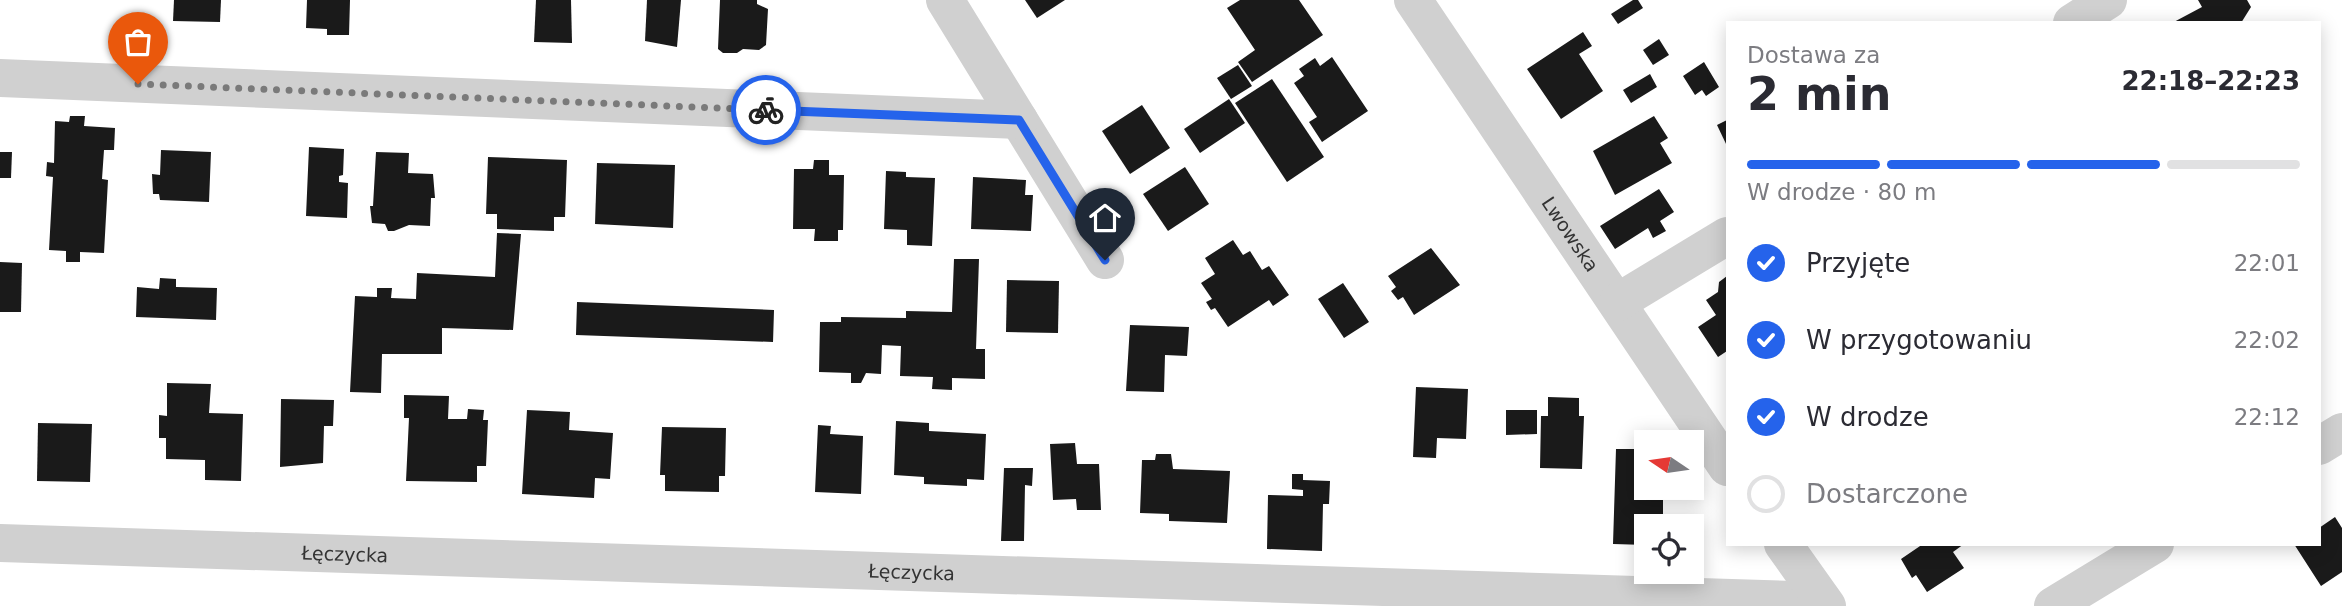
<!DOCTYPE html>
<html lang="pl">
<meta charset="utf-8">
<style>
body{margin:0;font-family:"DejaVu Sans",sans-serif;background:#f7f7f7;color:#2b2b33;height:100vh;display:flex;flex-direction:column;font-size:26px;white-space:nowrap}
*{box-sizing:border-box;margin:0}
p{font-size:23px;color:#7c7c81}
.icon{flex:none;width:38px;height:38px;fill:none;stroke:currentColor;stroke-width:2;stroke-linecap:round;stroke-linejoin:round}
.map{position:relative;flex:1;overflow:hidden}
.panel{position:absolute;left:1726px;top:21px;width:595px;height:525px;display:flex;flex-direction:column;background:#fff;border-radius:0px;box-shadow:0 4px 18px #0003}
.panel>*{flex:none}
.needle{width:46px;rotate:283deg}
.controls{position:absolute;left:1634px;top:430px;display:grid;gap:14px}
.controls a{display:grid;place-items:center;width:70px;height:70px;border-radius:0px;background:#fff;box-shadow:0 4px 18px #0003;font-size:35px}
.pin{position:absolute;display:grid;place-items:center;width:60px;height:60px;color:#fff;margin:-72px -30px;border-radius:50% 50% 50% 0;rotate:-45deg;box-shadow:0 0 7px #0007}
.pin .icon{rotate:45deg}
.courier{position:absolute;display:grid;place-items:center;width:70px;height:70px;margin:-35px;border:5px solid #2563eb;border-radius:50%;background:#fff;color:#222;box-shadow:0 2px 9px #0007}
.headline em{font-style:normal;font-weight:600}
.headline div{display:flex;flex-direction:column-reverse}
.headline{display:flex;align-items:center;justify-content:space-between;height:119px;padding:0 21px}
h1{font-size:46px;font-weight:600;line-height:52px}
.bar{display:grid;grid-template-columns:repeat(4,1fr);gap:10px 7px;align-content:center;height:84px;padding:0 21px}
.bar i{height:9px;border-radius:5px;background:#e1e1e2}
.bar .on{background:#2563eb}
.bar p{grid-column:span 4}
ol{padding:0 21px;list-style:none}
li{display:flex;align-items:center;gap:21px;height:77px}
li p{margin-inline-start:auto}
li .icon{padding:7px;border-radius:50%;background:#2563eb;color:#fff;stroke-width:4}
li:last-child{color:#7c7c81}
li i{width:38px;height:38px;border:4px solid #e1e1e2;border-radius:50%}
.map>svg:first-child{display:block}
</style>
<div class="map">
<svg width="2342" height="606" viewBox="0 0 2342 606">
<rect width="100%" height="100%" fill="#fff"/>
<!-- building -->
<g fill="#1a1a1a">
<path d="M 174,0 L 221,0 L 220,22 L 173,21 Z"/>
<path d="M 307,0 L 350,0 L 349,35 L 327,35 L 327,29 L 306,28 Z"/>
<path d="M 536,0 L 571,0 L 572,43 L 534,42 Z"/>
<path d="M 647,0 L 681,0 L 677,47 L 645,41 Z"/>
<path d="M 720,0 L 757,0 L 757,4 L 768,9 L 766,45 L 759,50 L 743,49 L 737,53 L 723,53 L 718,49 Z"/>
<path d="M 1025,0 L 1065,0 L 1037,18 Z"/>
<path d="M 1240,0 L 1299,0 L 1323,35 L 1252,82 L 1238,62 L 1255,50 L 1227,8 Z"/>
<path d="M 1633,0 L 1638,0 L 1643,8 L 1618,24 L 1611,14 Z"/>
<path d="M 2198,0 L 2247,0 L 2251,7 L 2241,23 L 2172,23 L 2202,7 Z"/>
<path d="M 1583,32 L 1592,46 L 1579,54 L 1603,91 L 1561,119 L 1527,69 Z"/>
<path d="M 1659,39 L 1669,55 L 1653,65 L 1643,50 Z"/>
<path d="M 1332,57 L 1368,111 L 1322,142 L 1309,122 L 1317,117 L 1294,83 L 1304,76 L 1299,69 L 1315,58 L 1320,66 Z"/>
<path d="M 1704,62 L 1719,87 L 1706,96 L 1702,90 L 1695,95 L 1683,76 Z"/>
<path d="M 1238,65 L 1252,86 L 1231,99 L 1217,78 Z"/>
<path d="M 1650,74 L 1657,87 L 1631,103 L 1623,90 Z"/>
<path d="M 1272,79 L 1324,157 L 1287,182 L 1235,103 Z"/>
<path d="M 1229,99 L 1245,123 L 1200,153 L 1184,129 Z"/>
<path d="M 1142,105 L 1170,148 L 1130,174 L 1102,131 Z"/>
<path d="M 70,116 L 85,116 L 84,126 L 115,128 L 114,150 L 104,150 L 102,179 L 108,180 L 104,253 L 80,252 L 80,262 L 66,262 L 66,251 L 49,250 L 53,177 L 46,176 L 47,162 L 54,163 L 55,121 L 69,122 Z"/>
<path d="M 1654,116 L 1668,138 L 1660,143 L 1672,163 L 1615,195 L 1593,151 Z"/>
<path d="M 1727,120 L 1727,146 L 1717,125 Z"/>
<path d="M 309,147 L 344,149 L 343,175 L 339,176 L 339,182 L 348,183 L 347,218 L 306,216 Z"/>
<path d="M 161,150 L 211,152 L 209,202 L 160,200 L 159,194 L 153,194 L 152,174 L 160,175 Z"/>
<path d="M 0,152 L 12,152 L 11,178 L 0,178 Z"/>
<path d="M 376,152 L 409,153 L 408,173 L 433,174 L 435,198 L 431,198 L 430,226 L 409,225 L 394,231 L 388,231 L 385,224 L 372,223 L 370,206 L 373,206 Z"/>
<path d="M 488,157 L 567,160 L 565,217 L 554,217 L 554,231 L 497,229 L 497,214 L 486,214 Z"/>
<path d="M 814,160 L 829,160 L 829,175 L 844,175 L 843,230 L 838,230 L 838,241 L 814,241 L 815,229 L 793,229 L 794,169 L 813,169 Z"/>
<path d="M 597,163 L 675,165 L 673,228 L 595,224 Z"/>
<path d="M 1185,167 L 1209,204 L 1168,231 L 1143,194 Z"/>
<path d="M 886,171 L 906,172 L 906,177 L 935,178 L 932,246 L 907,245 L 907,230 L 884,229 Z"/>
<path d="M 973,177 L 1026,180 L 1025,195 L 1033,195 L 1031,231 L 971,229 Z"/>
<path d="M 1659,189 L 1674,212 L 1660,221 L 1666,231 L 1653,238 L 1648,228 L 1615,249 L 1600,226 Z"/>
<path d="M 497,233 L 521,234 L 513,330 L 442,328 L 442,354 L 382,354 L 381,393 L 350,392 L 355,296 L 377,297 L 377,288 L 392,288 L 391,298 L 416,299 L 417,273 L 495,277 Z"/>
<path d="M 1233,240 L 1243,255 L 1250,251 L 1262,270 L 1269,266 L 1289,295 L 1273,306 L 1269,300 L 1228,327 L 1215,308 L 1211,310 L 1206,302 L 1212,299 L 1201,283 L 1215,274 L 1205,258 Z"/>
<path d="M 1431,248 L 1460,285 L 1414,315 L 1403,297 L 1398,300 L 1391,291 L 1396,287 L 1388,276 Z"/>
<path d="M 954,259 L 979,259 L 976,349 L 985,349 L 985,379 L 952,378 L 952,390 L 932,389 L 933,377 L 900,376 L 901,346 L 882,345 L 881,374 L 866,373 L 861,383 L 851,383 L 851,373 L 819,372 L 820,322 L 841,322 L 841,317 L 906,318 L 906,311 L 952,312 Z"/>
<path d="M 0,262 L 22,263 L 21,312 L 0,312 Z"/>
<path d="M 1727,276 L 1727,351 L 1718,357 L 1698,327 L 1716,315 L 1706,300 L 1718,292 L 1719,282 Z"/>
<path d="M 160,278 L 176,279 L 176,287 L 217,288 L 216,320 L 136,317 L 137,287 L 159,289 Z"/>
<path d="M 1007,280 L 1059,281 L 1058,333 L 1006,332 Z"/>
<path d="M 1343,283 L 1369,322 L 1344,338 L 1318,299 Z"/>
<path d="M 577,302 L 774,310 L 773,342 L 576,335 Z"/>
<path d="M 1130,325 L 1189,327 L 1187,356 L 1165,355 L 1164,392 L 1126,391 Z"/>
<path d="M 167,383 L 211,384 L 209,413 L 243,414 L 241,481 L 205,480 L 205,460 L 166,459 L 166,438 L 159,438 L 159,415 L 167,416 Z"/>
<path d="M 1416,387 L 1468,389 L 1466,439 L 1437,438 L 1436,458 L 1413,457 Z"/>
<path d="M 404,395 L 449,396 L 448,419 L 467,419 L 468,409 L 484,410 L 483,420 L 488,420 L 486,466 L 477,466 L 477,482 L 406,481 L 409,418 L 404,418 Z"/>
<path d="M 1548,397 L 1579,398 L 1579,416 L 1584,416 L 1582,469 L 1540,468 L 1541,416 L 1548,416 Z"/>
<path d="M 281,399 L 334,400 L 333,426 L 324,426 L 323,463 L 280,467 Z"/>
<path d="M 527,410 L 570,412 L 569,430 L 613,433 L 610,479 L 595,478 L 594,498 L 522,494 Z"/>
<path d="M 1506,410 L 1537,410 L 1537,434 L 1506,435 Z"/>
<path d="M 896,421 L 929,423 L 929,431 L 986,434 L 984,480 L 967,479 L 967,486 L 924,484 L 924,477 L 894,475 Z"/>
<path d="M 38,423 L 92,424 L 90,482 L 37,481 Z"/>
<path d="M 818,425 L 831,426 L 830,434 L 863,436 L 861,494 L 815,492 Z"/>
<path d="M 662,427 L 726,428 L 725,476 L 719,476 L 719,492 L 665,491 L 665,475 L 660,475 Z"/>
<path d="M 1075,443 L 1077,464 L 1099,464 L 1101,510 L 1077,510 L 1076,499 L 1053,500 L 1050,444 Z"/>
<path d="M 1616,449 L 1644,449 L 1647,488 L 1663,488 L 1663,515 L 1652,514 L 1652,527 L 1647,527 L 1647,545 L 1613,544 Z"/>
<path d="M 1156,454 L 1171,454 L 1173,469 L 1230,471 L 1227,523 L 1169,521 L 1169,514 L 1140,513 L 1142,460 L 1155,460 Z"/>
<path d="M 1004,468 L 1033,468 L 1032,486 L 1025,485 L 1024,541 L 1001,541 Z"/>
<path d="M 1292,474 L 1303,474 L 1303,480 L 1330,481 L 1329,504 L 1323,504 L 1322,551 L 1267,549 L 1268,495 L 1303,496 L 1303,490 L 1292,489 Z"/>
<path d="M 2335,517 L 2342,528 L 2342,572 L 2321,586 L 2294,544 L 2319,544 L 2319,528 Z"/>
<path d="M 1923,544 L 1964,544 L 1953,552 L 1964,568 L 1927,592 L 1916,575 L 1912,578 L 1901,559 Z"/>
</g>
<g fill="none" stroke-linecap="round" stroke-linejoin="round">
<!-- minor -->
<g stroke="#d0d0d0" stroke-width="38">
<path d="M 945,0 L 1105,260"/>
<path id="s1" d="M 1413,0 L 1727,467"/>
<path d="M 2072,23 L 2108,0"/>
<path d="M 0,78 L 1019,120"/>
<path d="M 1618,302 L 1727,236"/>
<path d="M 2319,446 L 2342,432"/>
<path id="s2" d="M 0,543 L 1823,601"/>
<path d="M 1783,544 L 1827,606"/>
<path d="M 2053,606 L 2155,544"/>
</g>
</g>
<g fill="none" stroke-linecap="round" stroke-linejoin="round">
<!-- done -->
<path stroke="#7a7a7a" stroke-width="7" stroke-dasharray="0 12.6" d="M 138,84 L 766,110"/>
<!-- route -->
<path stroke="#2563eb" stroke-width="9" d="M 766,110 L 1019,120 L 1105,260"/>
</g>
<g text-anchor="middle" stroke-width="7" stroke-linejoin="round" paint-order="stroke">
<!-- street labels -->
<g font-size="19" fill="#333" stroke="#fff">
<text dy="7" stroke="none"><textPath href="#s1" startOffset="282">Lwowska</textPath></text>
<text dy="7" stroke="none"><textPath href="#s2" startOffset="345">Łęczycka</textPath></text>
<text dy="7" stroke="none"><textPath href="#s2" startOffset="912">Łęczycka</textPath></text>
</g>
</g>
</svg>
<div class="controls">
<a><svg class="needle" viewBox="-14 -14 28 28"><path d="M0-13l5 13h-10z" fill="#e53935"/><path d="M0 13l5-13h-10z" fill="#7c7c81"/></svg></a>
<a><svg class="icon" aria-label="locate" viewBox="0 0 24 24"><circle cx="12" cy="12" r="6"/><path d="M12 2v4M12 18v4M2 12h4M18 12h4"/></svg></a>
</div>
<div class="pin" style="left:138px;top:84px;background:#ea580c"><svg class="icon" aria-label="bag" viewBox="0 0 24 24"><path d="M5 8h14l-1 12H6zM9 8a3 3 0 0 1 6 0"/></svg></div>
<div class="pin" style="left:1105px;top:260px;background:#1f2937"><svg class="icon" aria-label="home" viewBox="0 0 24 24"><path d="M3 11l9-7 9 7M6 9v11h12V9"/></svg></div>
<div class="courier" style="left:766px;top:110px"><svg class="icon" aria-label="bike" viewBox="0 0 24 24"><circle cx="6" cy="16" r="4"/><circle cx="18" cy="16" r="4"/><path d="M6 16l4-8h5l3 8M10 8l3 8H6M13 5h3"/></svg></div>
<section class="panel">
<div class="headline"><div><h1>2 min</h1><p>Dostawa za</p></div><em>22:18–22:23</em></div>
<div class="bar"><i class="on"></i><i class="on"></i><i class="on"></i><i></i><p>W drodze · 80 m</p></div>
<ol>
<li><svg class="icon" aria-label="check" viewBox="0 0 24 24"><path d="M5 12l5 5 9-10"/></svg>Przyjęte<p>22:01</p></li>
<li><svg class="icon" aria-label="check" viewBox="0 0 24 24"><path d="M5 12l5 5 9-10"/></svg>W przygotowaniu<p>22:02</p></li>
<li><svg class="icon" aria-label="check" viewBox="0 0 24 24"><path d="M5 12l5 5 9-10"/></svg>W drodze<p>22:12</p></li>
<li><i></i>Dostarczone</li>
</ol>
</section>
</div>
